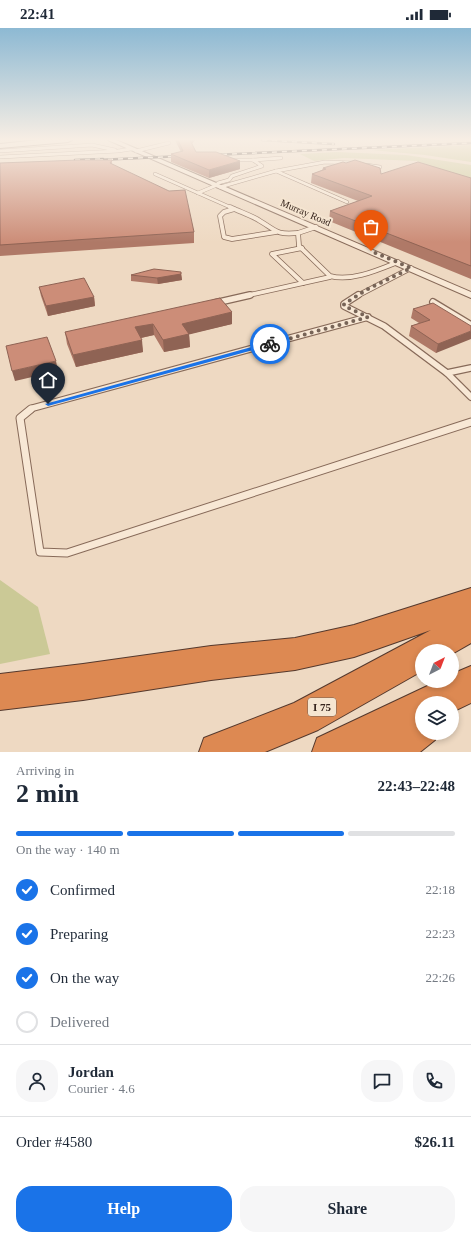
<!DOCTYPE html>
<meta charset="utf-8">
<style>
body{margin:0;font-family:Georgia,serif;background:#f6f6f7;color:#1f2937;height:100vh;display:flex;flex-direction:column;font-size:15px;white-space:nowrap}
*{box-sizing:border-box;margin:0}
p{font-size:13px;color:#747a83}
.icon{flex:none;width:22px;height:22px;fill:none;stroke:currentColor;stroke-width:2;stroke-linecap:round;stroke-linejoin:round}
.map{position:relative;height:724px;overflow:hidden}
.details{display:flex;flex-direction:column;background:#fff;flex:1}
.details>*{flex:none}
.needle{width:26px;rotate:42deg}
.tools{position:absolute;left:415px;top:616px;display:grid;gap:8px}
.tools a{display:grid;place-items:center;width:44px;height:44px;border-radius:50%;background:#fff;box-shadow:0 2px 6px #0003;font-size:20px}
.pin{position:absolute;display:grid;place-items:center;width:34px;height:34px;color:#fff;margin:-41px -17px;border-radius:50% 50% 50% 0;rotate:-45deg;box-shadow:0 0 4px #0007}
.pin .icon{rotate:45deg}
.courier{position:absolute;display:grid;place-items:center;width:40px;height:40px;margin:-20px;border:3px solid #1a73e8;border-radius:50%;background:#fff;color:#222;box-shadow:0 1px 5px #0007}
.overview em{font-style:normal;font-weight:700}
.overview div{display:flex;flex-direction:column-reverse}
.overview{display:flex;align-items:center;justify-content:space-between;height:68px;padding:0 16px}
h1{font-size:26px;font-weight:700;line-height:30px}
.bar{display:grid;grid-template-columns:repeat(4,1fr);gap:6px 4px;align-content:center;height:48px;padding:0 16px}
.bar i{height:5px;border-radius:3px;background:#e0e1e3}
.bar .current{background:#1a73e8}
.bar p{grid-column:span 4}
.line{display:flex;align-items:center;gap:10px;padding:0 16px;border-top:1px solid #e0e1e3}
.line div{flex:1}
.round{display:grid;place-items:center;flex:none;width:42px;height:42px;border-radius:16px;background:#f6f6f7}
ol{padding:0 16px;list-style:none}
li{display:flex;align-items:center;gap:12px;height:44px}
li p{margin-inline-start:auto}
li .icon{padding:4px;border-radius:50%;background:#1a73e8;color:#fff;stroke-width:4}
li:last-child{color:#747a83}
li i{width:22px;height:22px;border:2px solid #e0e1e3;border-radius:50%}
.button{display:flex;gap:8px;margin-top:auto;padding:8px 16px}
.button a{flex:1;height:46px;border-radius:16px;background:#1a73e8;color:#fff;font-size:16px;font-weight:700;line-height:46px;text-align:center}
.button a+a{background:#f6f6f7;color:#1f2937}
.status{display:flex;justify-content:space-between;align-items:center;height:28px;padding:0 20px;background:#fff;direction:ltr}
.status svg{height:11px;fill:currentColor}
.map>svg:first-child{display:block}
</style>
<div class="status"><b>22:41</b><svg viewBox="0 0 49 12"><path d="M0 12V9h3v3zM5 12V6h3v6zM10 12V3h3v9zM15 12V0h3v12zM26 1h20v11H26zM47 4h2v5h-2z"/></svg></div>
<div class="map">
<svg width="471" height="724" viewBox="0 0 471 724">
<rect width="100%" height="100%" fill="#eed9c2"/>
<!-- green -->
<g fill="#cbc996">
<path d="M 471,117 L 471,134 L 425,127 L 372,122 Z"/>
<path d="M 337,124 L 406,127 L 471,137 L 471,155 L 417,133 L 344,130 L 314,133 L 300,126 Z"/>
<path d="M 0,552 L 38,579 L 50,626 L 0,636 Z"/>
</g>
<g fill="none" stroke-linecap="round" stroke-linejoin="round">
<!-- lane-far3 casing -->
<g stroke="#876a59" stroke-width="4">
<g id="lane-far3">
<path d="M 0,123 L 92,117 L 115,122"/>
<path d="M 136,123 L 169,115"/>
<path d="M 0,129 L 118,123 L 131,121"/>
<path d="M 226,132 L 253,132"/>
<path d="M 366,137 L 380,139"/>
<path d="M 276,143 L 325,134 L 355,135"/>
<path d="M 155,146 L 232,180"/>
<path d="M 218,155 L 229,152 L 232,148 L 262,138 L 253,132 L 281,130"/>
<path d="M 220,159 L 276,143 L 347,174"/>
<path d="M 198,165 L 217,157"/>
</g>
</g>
<!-- lane-far2 casing -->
<g stroke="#876a59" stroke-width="5.5">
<g id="lane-far2">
<path d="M 230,179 C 240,184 251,187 260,193 C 277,203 276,207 298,205"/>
<path d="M 234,181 L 224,184 L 220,188 L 224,209 L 232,211 L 276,204"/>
<path d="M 316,199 L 298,205 L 299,218 L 330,248 C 351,254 378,242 398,234"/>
<path d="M 302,220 L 272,226 L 303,255"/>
<path d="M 245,268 L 330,249"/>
<path d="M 357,268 L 411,240"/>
</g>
</g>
<!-- lane-far1 casing -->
<g stroke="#876a59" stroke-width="8">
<g id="lane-far1">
<path d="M 358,267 L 344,276 L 344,278 L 384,298 L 447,345 L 471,340"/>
<path d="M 433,274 L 471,297"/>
<path d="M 215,275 L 250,267"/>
<path d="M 447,345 L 471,369"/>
<path d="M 30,382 L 33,380 L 368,289"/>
</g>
</g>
<!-- lane casing -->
<g stroke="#876a59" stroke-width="9">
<path id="lane" d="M 31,381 L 20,390 L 40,524 L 67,525 L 471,394"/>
</g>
<!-- street casing -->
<g stroke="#876a59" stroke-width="2">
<path id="street" d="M 108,112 L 116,112 L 471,264 L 471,270 Z"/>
</g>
<!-- secondary casing -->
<g stroke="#694b3c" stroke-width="2">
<path id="secondary" d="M 38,112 L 72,112 L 68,114 L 0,120 L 0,116 Z"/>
</g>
<!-- highway casing -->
<g stroke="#55392d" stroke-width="2">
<g id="highway">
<path d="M 471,560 L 471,615 L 452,626 L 452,623 L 422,623 L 422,643 L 318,702 L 265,724 L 199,724 L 204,710 L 294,675 L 431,602 L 354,629 L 295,642 L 211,652 L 83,672 L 0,682 L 0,646 L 83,636 L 211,618 L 295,610 L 354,597 Z"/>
<path d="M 471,638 L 471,675 L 452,684 L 452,675 L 422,675 L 422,705 L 438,705 L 435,712 L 420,724 L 312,724 L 317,710 L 438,653 L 452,653 L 452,646 Z"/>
</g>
</g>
<!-- lane-far3 -->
<use href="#lane-far3" stroke="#f8e8d5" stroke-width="3"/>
<!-- lane-far2 -->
<use href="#lane-far2" stroke="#f8e8d5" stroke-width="4"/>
<!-- lane-far1 -->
<use href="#lane-far1" stroke="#f8e8d5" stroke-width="5.5"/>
<!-- lane -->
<use href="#lane" stroke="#f8e8d5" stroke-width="7"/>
<!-- street -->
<use href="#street" fill="#f8e8d5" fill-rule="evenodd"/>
<!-- secondary -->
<use href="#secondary" fill="#f8e8d5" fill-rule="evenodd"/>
<!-- highway -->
<use href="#highway" fill="#dd8952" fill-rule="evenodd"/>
<!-- rail casing -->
<g stroke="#37251d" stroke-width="2.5">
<g id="rail">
<path d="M 262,112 L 334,116"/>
<path d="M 212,127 L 471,115"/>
<path d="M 75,132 L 103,131"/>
<path d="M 98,132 L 182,128"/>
</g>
</g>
<!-- rail -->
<use href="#rail" stroke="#f5e5d1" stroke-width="1.5" stroke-dasharray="5" stroke-linecap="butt"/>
</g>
<!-- wall -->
<g fill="#af7967">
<path d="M 175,112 L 195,112 L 192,116 L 196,124 L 240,141 L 209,150 L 171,134 L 171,126 L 181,124 Z"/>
<path d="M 112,132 L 112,136 L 194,204 L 194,215 L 0,228 L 0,135 Z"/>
<path d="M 323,140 L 381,146 L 471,150 L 471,251 L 329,193 L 330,183 L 358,173 L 311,155 L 312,146 L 322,142 Z"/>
<path d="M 181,244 L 182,252 L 158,256 L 131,253 L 131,247 Z"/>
<path d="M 39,259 L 94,269 L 95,278 L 48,288 L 41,268 Z"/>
<path d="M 413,281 L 471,298 L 436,325 L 409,308 L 411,298 L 419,295 L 411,290 Z"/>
<path d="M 232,284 L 232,296 L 189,306 L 190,319 L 164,324 L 154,307 L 141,310 L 143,324 L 76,339 L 67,316 L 65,304 Z"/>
</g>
<!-- shaded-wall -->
<g fill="#8f6354">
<path d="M 189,112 L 195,112 L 190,118 Z"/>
<path d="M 240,133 L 240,141 L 209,150 L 209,142 Z"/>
<path d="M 181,246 L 182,252 L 158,256 L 157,250 Z"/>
<path d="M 94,269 L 95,278 L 48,288 L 46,278 Z"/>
<path d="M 232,284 L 232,296 L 183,308 L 182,296 Z"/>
<path d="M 153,296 L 154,307 L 136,311 L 135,299 Z"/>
<path d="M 471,303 L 471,311 L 436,325 L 438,316 Z"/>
<path d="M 189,306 L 190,319 L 164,324 L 163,312 Z"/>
<path d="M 142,312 L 143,324 L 76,339 L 73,327 Z"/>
<path d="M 56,333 L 58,343 L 15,353 L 12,343 Z"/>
</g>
<!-- building -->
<g fill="#cc8d78" stroke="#8f6354">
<path d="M 178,112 L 190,112 L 196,124 L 216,124 L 240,133 L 209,142 L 171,126 L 183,123 Z"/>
<path d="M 79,132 L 112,132 L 110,135 L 169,163 L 185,162 L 194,204 L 0,217 L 0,135 Z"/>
<path d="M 355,132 L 380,140 L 381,146 L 418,134 L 471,150 L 471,238 L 330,183 L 372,168 L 312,146 L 326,141 L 323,140 L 343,134 L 346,135 Z"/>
<path d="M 154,241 L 181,244 L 181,246 L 157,250 L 131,247 Z"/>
<path d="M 84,250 L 94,269 L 46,278 L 39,259 Z"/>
<path d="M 220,270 L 232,284 L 182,296 L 189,306 L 163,312 L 153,296 L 135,299 L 142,312 L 73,327 L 65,304 Z"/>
<path d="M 433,275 L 471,298 L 471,303 L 438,316 L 411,298 L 430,292 L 413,281 Z"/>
<path d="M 47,309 L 56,333 L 12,343 L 6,318 Z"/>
</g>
<!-- sky -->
<linearGradient id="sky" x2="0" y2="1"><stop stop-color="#8db9d3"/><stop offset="0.52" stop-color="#f7eee4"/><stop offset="1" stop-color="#f7eee4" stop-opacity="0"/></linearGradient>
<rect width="471" height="214" fill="url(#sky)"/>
<!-- route -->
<path fill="#1a73e8" d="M 270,314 L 273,316 L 272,317 L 48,378 L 45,376 Z"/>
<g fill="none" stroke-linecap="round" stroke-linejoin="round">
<!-- done -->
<path stroke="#776457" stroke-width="4" stroke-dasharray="0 7.2" d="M 270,316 L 368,289 L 344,278 L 344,276 L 368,261 L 411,240 L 371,223"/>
</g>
<g text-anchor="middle" stroke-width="4" stroke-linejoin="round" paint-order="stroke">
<!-- far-street labels -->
<g font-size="10" fill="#37251d" stroke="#f5e5d1">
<text transform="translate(306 184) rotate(23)" y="4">Murray Road</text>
</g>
<!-- shield labels -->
<rect fill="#f5e5d1" stroke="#705f53" stroke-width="1" x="308" y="670" width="28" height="18" rx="3"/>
<g font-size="11" font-weight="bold" fill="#37251d">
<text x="322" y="683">I 75</text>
</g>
</g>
</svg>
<div class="tools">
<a><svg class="needle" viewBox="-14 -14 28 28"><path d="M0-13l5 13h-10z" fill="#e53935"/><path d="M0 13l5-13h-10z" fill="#747a83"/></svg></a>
<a><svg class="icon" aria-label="layers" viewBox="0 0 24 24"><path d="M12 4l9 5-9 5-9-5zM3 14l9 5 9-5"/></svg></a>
</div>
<div class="pin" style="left:371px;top:223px;background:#ea580c"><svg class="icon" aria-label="bag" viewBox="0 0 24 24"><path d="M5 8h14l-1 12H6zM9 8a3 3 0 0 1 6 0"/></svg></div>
<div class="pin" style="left:48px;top:376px;background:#1f2937"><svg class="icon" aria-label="home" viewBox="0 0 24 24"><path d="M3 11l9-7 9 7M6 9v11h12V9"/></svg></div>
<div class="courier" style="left:270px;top:316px"><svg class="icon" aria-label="bike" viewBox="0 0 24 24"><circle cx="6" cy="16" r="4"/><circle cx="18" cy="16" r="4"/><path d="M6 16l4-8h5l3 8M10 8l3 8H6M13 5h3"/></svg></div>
</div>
<section class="details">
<div class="overview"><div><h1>2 min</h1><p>Arriving in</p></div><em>22:43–22:48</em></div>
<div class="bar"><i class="current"></i><i class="current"></i><i class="current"></i><i></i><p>On the way · 140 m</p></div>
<ol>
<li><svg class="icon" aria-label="check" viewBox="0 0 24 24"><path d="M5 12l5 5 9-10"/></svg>Confirmed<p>22:18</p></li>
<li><svg class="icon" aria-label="check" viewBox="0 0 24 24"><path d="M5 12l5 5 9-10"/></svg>Preparing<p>22:23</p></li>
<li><svg class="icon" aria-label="check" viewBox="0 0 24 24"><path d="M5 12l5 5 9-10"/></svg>On the way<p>22:26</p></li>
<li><i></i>Delivered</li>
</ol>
<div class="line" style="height:72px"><a class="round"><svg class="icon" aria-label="person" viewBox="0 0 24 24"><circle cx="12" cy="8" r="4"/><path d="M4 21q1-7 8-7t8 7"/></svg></a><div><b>Jordan</b><p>Courier · 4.6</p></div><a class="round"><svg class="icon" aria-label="chat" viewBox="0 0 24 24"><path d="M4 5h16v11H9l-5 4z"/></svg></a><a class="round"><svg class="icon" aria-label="phone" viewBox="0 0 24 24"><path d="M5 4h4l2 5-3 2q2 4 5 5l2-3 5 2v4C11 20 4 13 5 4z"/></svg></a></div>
<div class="line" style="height:52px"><div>Order #4580</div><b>$26.11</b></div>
<div class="button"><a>Help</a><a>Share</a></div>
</section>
